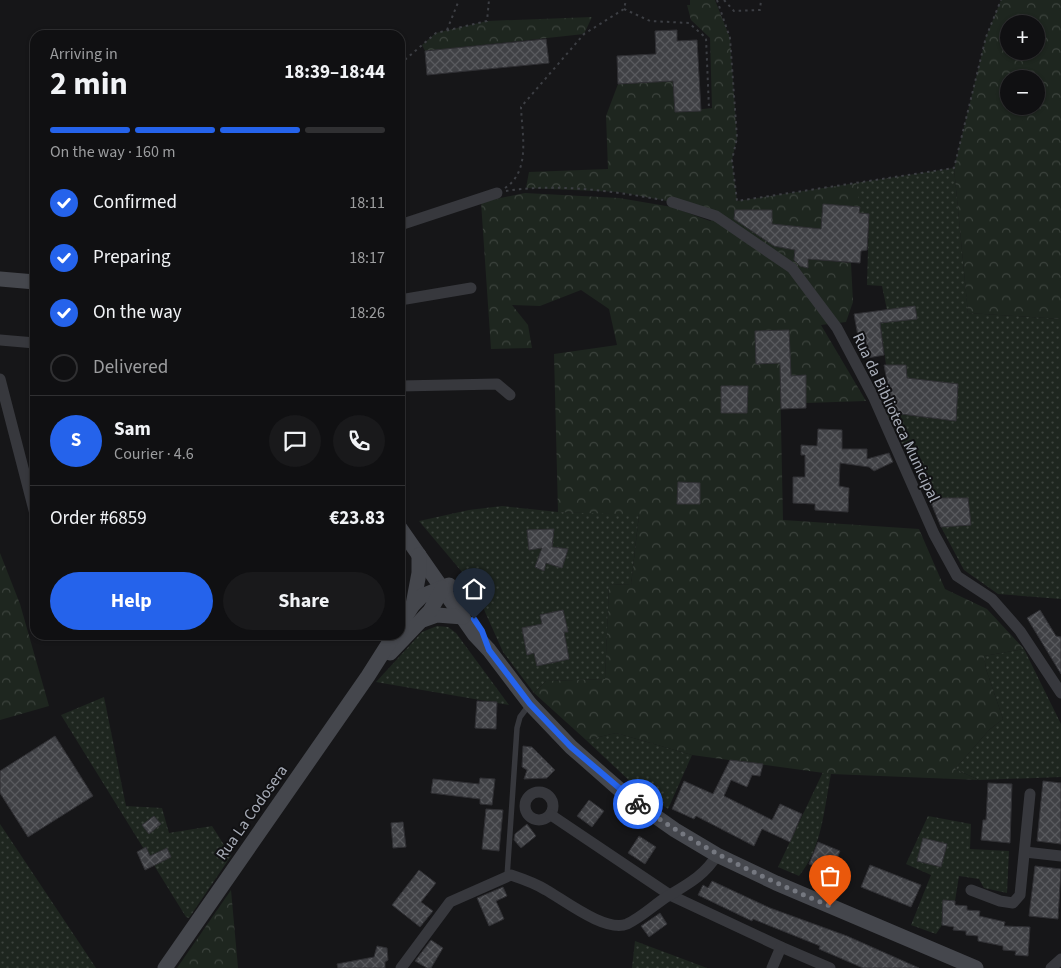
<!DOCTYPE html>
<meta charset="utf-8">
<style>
body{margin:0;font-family:"Source Sans 3",sans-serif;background:#19191b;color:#f1f3f6;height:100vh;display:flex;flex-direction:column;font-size:19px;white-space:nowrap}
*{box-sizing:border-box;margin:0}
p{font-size:16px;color:#9c9d9f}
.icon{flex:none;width:28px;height:28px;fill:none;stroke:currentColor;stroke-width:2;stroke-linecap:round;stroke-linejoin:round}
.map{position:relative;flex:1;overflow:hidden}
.drawer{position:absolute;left:30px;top:30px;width:375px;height:610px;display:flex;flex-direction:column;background:#101012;border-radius:15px;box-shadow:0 1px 4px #0004,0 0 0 1px #303032}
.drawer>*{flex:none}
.tools{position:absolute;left:1000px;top:15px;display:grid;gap:10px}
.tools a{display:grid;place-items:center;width:45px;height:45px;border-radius:50%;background:#101012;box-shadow:0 1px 4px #0004,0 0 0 1px #303032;font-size:25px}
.pin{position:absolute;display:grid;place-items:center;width:42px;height:42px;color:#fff;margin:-51px -21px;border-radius:50% 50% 50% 0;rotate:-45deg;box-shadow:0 0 5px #0007}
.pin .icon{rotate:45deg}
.courier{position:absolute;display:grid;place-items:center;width:50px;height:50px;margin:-25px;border:4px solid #2563eb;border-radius:50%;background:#fff;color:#222;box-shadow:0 1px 6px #0007}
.overview em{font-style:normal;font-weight:700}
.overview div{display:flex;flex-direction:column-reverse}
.overview{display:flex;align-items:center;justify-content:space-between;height:85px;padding:0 20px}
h1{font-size:32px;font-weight:700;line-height:38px}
.bar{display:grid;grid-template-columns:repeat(4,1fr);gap:8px 5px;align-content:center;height:60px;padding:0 20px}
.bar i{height:6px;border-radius:4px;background:#303032}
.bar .current{background:#2563eb}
.bar p{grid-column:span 4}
.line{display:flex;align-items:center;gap:12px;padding:0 20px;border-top:1px solid #303032}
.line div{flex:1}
.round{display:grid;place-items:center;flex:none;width:52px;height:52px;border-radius:26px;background:#19191b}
ol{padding:0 20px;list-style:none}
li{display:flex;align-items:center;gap:15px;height:55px}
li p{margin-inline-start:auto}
li .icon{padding:5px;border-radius:50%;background:#2563eb;color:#fff;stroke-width:4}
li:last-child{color:#9c9d9f}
li i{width:28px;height:28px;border:2px solid #303032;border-radius:50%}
.primary-button{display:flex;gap:10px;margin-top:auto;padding:10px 20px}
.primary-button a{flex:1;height:58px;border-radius:30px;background:#2563eb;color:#fff;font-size:20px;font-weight:700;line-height:58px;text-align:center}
.primary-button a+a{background:#19191b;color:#f1f3f6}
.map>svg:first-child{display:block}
</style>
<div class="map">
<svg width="1061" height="968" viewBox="0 0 1061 968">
<defs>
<pattern id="grass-dots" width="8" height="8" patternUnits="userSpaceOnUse" patternTransform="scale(1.25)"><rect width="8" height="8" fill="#1e261f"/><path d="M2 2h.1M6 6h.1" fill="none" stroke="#3c433d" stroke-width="1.8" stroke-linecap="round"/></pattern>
<pattern id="forest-crowns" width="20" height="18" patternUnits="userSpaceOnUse" patternTransform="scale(1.25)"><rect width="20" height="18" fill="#1e261f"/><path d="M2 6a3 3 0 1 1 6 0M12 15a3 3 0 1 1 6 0" fill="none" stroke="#3c433d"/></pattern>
<pattern id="building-cross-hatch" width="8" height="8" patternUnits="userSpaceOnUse" patternTransform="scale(1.25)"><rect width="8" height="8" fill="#404145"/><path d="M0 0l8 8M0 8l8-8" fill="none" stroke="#595a5e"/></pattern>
</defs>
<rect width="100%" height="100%" fill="#161618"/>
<!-- grass -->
<g fill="url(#grass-dots)">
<path d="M 954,168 L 968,313 L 1061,319 L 1061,599 L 998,594 L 964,570 L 941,527 L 970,525 L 968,498 L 929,498 L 886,412 L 955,421 L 958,385 L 907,378 L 906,365 L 886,365 L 880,323 L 917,318 L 915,307 L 887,310 L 882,286 L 867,285 L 869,214 L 859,213 L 856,183 Z"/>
<path d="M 502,506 L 558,512 L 639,514 L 631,585 L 609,584 L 605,679 L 546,681 L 534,693 L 503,652 L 473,585 L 419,521 L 469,510 Z"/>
<path d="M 437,626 L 448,627 L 456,633 L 509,705 L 376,682 L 422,632 Z"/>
<path d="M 1024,649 L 1061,724 L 1061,777 L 979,780 L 955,769 L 989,730 L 1003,719 L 986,669 L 984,656 Z"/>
<path d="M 104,697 L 126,806 L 162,808 L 169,833 L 212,826 L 231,856 L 189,918 L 186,917 L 61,715 Z"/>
<path d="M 616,733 L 692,755 L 668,809 L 633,784 L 586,740 Z"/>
<path d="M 823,772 L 831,774 C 824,809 822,848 799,876 L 778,867 Z"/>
<path d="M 928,816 L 971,824 L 970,849 L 1009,851 L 1007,893 L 984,888 L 979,879 L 959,876 L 955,901 L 943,901 L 942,925 L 936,934 L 911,925 L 931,875 L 906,864 Z"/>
<path d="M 0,824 L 96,968 L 0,968 Z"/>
<path d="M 635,941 L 707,968 L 632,968 Z"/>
</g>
<!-- forest -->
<g fill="url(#forest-crowns)" fill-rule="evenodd">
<path d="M 690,0 L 715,0 L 730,38 L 737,138 L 732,160 L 737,201 L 856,183 L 860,207 L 819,260 L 851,263 L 853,302 L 846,322 L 821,325 L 866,401 L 806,403 L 806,376 L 780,376 L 783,520 L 919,529 L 945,589 L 987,609 L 1024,649 L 984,656 L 986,669 L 1003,719 L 989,730 L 955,769 L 979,780 L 831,774 L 692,755 L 616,733 L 586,740 L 534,693 L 546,681 L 605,679 L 609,584 L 631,585 L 639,515 L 558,512 L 554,354 L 617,345 L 609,309 L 581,290 L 540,306 L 512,305 L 528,325 L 532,348 L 491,349 L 481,202 L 525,193 L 619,198 L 672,207 L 710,221 L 719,214 L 672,202 L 619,192 L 526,188 L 529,172 L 608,169 L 606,116 L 618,84 L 673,81 L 675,112 L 712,108 L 710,38 L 691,20 L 687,5 L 690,5 ZM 721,386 L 747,386 L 747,413 L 721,413 Z"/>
<path d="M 1001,0 L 1061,0 L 1061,319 L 968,313 L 954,168 L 986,37 ZM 1009,24 L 1036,24 L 1036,51 L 1009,51 ZM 1009,79 L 1036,79 L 1036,106 L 1009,106 Z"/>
<path d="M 592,17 L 584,34 L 425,51 L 422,45 L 436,33 L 487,21 Z"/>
<path d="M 0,553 L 20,604 L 49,706 L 0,720 Z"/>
<path d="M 231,890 L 238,968 L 177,968 Z"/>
</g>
<!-- building -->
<g fill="url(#building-cross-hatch)" stroke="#303034">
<path d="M 677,30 L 677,41 L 697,40 L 701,111 L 675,112 L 673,81 L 618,84 L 617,56 L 656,54 L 655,31 Z"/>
<path d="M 546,39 L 549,63 L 427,75 L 425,51 Z"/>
<path d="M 823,204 L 860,207 L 859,213 L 869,214 L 867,250 L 861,251 L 860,263 L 808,259 L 808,268 L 800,266 L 794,260 L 795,250 L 774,246 L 734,219 L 735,210 L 772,210 L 772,224 L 821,229 Z"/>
<path d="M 915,306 L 917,319 L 880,323 L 884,355 L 862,359 L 854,314 Z"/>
<path d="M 789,330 L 791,376 L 806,375 L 806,408 L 781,409 L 780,363 L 756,364 L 755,331 Z"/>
<path d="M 884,365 L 906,365 L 907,378 L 958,384 L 956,421 L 893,413 Z"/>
<path d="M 721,386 L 748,386 L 747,413 L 721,413 Z"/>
<path d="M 818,429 L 842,430 L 842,449 L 867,449 L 867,459 L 889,453 L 893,462 L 874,471 L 869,467 L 840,463 L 839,486 L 849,488 L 848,512 L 815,510 L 815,504 L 793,503 L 793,477 L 805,477 L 805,455 L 801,455 L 801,445 L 817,446 Z"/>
<path d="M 678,482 L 700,483 L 700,504 L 677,504 Z"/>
<path d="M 929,498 L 968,498 L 971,525 L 941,527 Z"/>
<path d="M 554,529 L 552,547 L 568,549 L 562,568 L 546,563 L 544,571 L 535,567 L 542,548 L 529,550 L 527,530 Z"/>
<path d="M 563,610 L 568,632 L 564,632 L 569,659 L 537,666 L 534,653 L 527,655 L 522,628 L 542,624 L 540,615 Z"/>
<path d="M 1040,610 L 1056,636 L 1061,637 L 1061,674 L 1027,618 Z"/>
<path d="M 477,701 L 497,702 L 496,729 L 475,728 Z"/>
<path d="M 55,736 L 93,796 L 28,837 L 0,793 L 0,771 Z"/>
<path d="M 523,746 L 532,747 L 555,770 L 547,778 L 524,779 L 527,770 L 522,767 Z"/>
<path d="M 730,760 L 763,764 L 760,776 L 752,775 L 747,787 L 731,780 L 724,796 L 772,820 L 780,804 L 802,814 L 790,842 L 762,829 L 754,846 L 696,816 L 694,819 L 672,809 L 684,781 L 713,794 Z"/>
<path d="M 480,778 L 495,779 L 492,805 L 480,804 L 480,799 L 431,793 L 433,779 L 479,784 Z"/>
<path d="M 1043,781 L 1061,783 L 1061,844 L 1037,841 Z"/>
<path d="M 988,783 L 1012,784 L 1010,843 L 981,840 L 983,820 L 986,820 Z"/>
<path d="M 589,800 L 604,811 L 592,827 L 577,816 Z"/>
<path d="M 486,809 L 503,810 L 499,851 L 482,849 Z"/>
<path d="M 154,816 L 161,824 L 149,834 L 142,825 Z"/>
<path d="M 403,822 L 406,847 L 393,848 L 391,823 Z"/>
<path d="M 527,824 L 536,836 L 521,848 L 514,840 L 515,834 Z"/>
<path d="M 639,836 L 656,847 L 645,864 L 628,853 Z"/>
<path d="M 923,838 L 947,844 L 941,867 L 917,861 Z"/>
<path d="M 818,842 L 840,851 L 831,873 L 809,864 Z"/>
<path d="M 146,847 L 150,856 L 167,848 L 171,857 L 145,870 L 137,852 Z"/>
<path d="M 870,865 L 921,885 L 911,907 L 861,887 Z"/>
<path d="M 1035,866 L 1061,869 L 1058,919 L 1029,916 Z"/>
<path d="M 419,870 L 436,883 L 421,902 L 433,911 L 420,927 L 392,905 Z"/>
<path d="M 712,881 L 770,908 L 847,936 L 919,968 L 863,968 L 819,949 L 820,946 L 753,919 L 752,921 L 698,895 L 703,885 L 708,888 Z"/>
<path d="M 503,887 L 507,896 L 496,901 L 504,919 L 489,926 L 477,898 Z"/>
<path d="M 943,900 L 955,901 L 955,905 L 967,906 L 967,910 L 980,911 L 979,916 L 1005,922 L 1004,926 L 1030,927 L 1028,956 L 1015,955 L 1016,951 L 1003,950 L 1003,946 L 978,941 L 978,936 L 966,935 L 966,931 L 953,930 L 954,927 L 942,925 Z"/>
<path d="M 660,913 L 667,924 L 649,937 L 641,926 Z"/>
<path d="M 431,940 L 443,948 L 431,968 L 427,968 L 415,961 Z"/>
<path d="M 377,946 L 387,948 L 388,960 L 385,962 L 385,968 L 338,968 L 337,964 L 374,957 Z"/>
</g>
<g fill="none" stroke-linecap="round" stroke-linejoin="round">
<!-- path -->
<g stroke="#3d3f44" stroke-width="2" stroke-dasharray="2.5 4" stroke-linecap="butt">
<path d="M 717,0 L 730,38 L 737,138 L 732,160 L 737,201 L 954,168 L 986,37 L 1001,0"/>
<path d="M 724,0 L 734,11 L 760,10 L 761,0"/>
<path d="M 624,9 L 650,21 L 689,23 L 706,38 L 709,109"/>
<path d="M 447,30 L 459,0"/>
<path d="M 400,64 L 436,33 L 487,21 L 489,0"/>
<path d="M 505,188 C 531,171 522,134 521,107 L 584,34 L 624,9 L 626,0"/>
<path d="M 506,191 C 557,183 612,191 663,200"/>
</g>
<!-- lane -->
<path stroke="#37383d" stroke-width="5.5" d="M 507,877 L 517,728 L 520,717 L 529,705"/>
<!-- street -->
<g stroke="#37383d" stroke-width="11">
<path d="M 672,202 L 716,216 L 792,268 L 837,328 L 874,398 L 934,534 L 957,576 L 992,599 L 1020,631 L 1061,693"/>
<path d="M 400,225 L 497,193"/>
<path d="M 400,300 L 471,288"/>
<path d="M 0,340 L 35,343"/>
<path d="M 0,379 L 35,514"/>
<path d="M 400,386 L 497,384 L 510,395"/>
<circle cx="539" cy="806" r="14"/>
<path d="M 551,815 L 670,895 L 781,947 L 830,968"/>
<path d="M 1025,852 L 1061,856"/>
<path d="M 971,890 L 1000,901 L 1013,903 L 1020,895 L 1030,794"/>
<path d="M 401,968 L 450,902 L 511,875 C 523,879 535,883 546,890 C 564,900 606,933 627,924 C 642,917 655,904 668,896 C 688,884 705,875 717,855"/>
<path d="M 772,968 L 781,947"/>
<path d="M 1051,968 L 1061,959"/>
</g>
<!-- secondary -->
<g stroke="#45474d" stroke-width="15">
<path d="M 0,279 L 35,282"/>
<path d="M 400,528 L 474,634 L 489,650 L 530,704 L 571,747 L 628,797 L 675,830 L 717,855 L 776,883 L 976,968"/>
<path d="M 413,605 L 419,573 L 419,555"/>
<path d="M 423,620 L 437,615 L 463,617"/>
<path d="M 400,625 L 413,605 L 422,596 L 449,585"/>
<path d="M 390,653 L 430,611 L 443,588"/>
<path d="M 165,968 L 368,676 L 394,635"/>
</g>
</g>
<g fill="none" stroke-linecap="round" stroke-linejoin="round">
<!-- done -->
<path stroke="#757880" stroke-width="5" stroke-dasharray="0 9" d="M 638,804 C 698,848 763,878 830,906"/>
<!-- route -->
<path stroke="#2563eb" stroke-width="6" d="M 474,619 L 482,631 L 489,650 L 530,704 L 571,747 L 638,804"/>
</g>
<g text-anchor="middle" stroke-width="4" stroke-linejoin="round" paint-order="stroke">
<!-- street labels -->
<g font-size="16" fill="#a8adb8" stroke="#111113">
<text transform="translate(897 417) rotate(65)" y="6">Rua da Biblioteca Municipal</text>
<text transform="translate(251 812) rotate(-55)" y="6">Rua La Codosera</text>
</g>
</g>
</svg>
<div class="tools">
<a>+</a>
<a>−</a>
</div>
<div class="pin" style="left:830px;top:906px;background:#ea580c"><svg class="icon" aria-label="bag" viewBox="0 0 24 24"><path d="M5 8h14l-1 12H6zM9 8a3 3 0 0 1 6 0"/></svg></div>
<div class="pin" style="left:474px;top:619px;background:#1f2937"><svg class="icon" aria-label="home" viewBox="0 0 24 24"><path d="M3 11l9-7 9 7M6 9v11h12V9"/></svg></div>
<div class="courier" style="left:638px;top:804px"><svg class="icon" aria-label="bike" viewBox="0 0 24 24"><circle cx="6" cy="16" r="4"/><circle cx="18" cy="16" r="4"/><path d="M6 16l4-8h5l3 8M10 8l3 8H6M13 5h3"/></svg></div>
<section class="drawer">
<div class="overview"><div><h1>2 min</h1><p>Arriving in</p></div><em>18:39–18:44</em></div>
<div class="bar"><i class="current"></i><i class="current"></i><i class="current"></i><i></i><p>On the way · 160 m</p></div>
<ol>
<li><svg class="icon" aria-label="check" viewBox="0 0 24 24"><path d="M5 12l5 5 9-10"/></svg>Confirmed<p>18:11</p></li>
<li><svg class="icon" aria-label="check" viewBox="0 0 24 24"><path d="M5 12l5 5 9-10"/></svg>Preparing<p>18:17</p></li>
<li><svg class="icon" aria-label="check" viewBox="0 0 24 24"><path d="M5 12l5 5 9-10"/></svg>On the way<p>18:26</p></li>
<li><i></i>Delivered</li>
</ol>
<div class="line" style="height:90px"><b class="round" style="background:#2563eb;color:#fff">S</b><div><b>Sam</b><p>Courier · 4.6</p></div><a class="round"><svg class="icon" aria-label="chat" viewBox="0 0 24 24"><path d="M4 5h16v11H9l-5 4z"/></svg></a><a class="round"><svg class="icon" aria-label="phone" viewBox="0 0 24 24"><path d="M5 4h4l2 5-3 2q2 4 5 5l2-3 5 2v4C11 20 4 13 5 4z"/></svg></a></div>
<div class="line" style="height:65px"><div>Order #6859</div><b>€23.83</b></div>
<div class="primary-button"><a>Help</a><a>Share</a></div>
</section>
</div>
